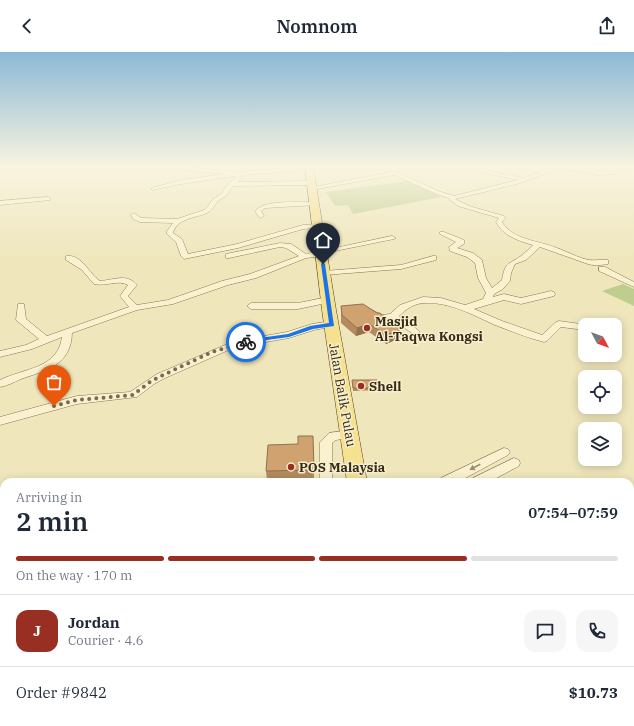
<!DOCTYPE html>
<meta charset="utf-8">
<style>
body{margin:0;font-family:"IBM Plex Serif",serif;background:#f6f6f7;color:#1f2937;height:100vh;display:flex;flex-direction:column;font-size:15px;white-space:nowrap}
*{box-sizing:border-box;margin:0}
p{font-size:13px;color:#747a83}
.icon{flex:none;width:22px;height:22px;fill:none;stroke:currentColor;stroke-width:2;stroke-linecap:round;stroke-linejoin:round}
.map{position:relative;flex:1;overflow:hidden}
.drawer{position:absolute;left:0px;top:426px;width:634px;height:248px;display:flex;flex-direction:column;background:#fff;border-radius:12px 12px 0 0;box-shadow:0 2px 10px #0003}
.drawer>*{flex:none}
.needle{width:26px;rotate:131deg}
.controls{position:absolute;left:578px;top:266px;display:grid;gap:8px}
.controls a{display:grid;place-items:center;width:44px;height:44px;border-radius:8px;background:#fff;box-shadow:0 2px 10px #0003;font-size:20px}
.pin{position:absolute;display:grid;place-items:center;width:34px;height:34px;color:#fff;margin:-41px -17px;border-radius:50% 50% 50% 0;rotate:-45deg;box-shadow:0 0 4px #0007}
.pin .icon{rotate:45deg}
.courier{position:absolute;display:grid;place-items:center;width:40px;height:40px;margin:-20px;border:3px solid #1a73e8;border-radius:50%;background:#fff;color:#222;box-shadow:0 1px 5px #0007}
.summary em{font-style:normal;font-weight:600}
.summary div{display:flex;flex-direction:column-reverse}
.summary{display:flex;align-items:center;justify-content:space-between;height:68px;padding:0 16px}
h1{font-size:26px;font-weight:600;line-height:30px}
.bar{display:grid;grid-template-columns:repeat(4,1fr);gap:6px 4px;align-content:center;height:48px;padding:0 16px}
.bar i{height:5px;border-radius:3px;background:#e0e1e3}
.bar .active{background:#992e22}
.bar p{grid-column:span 4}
.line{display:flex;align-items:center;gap:10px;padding:0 16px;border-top:1px solid #e0e1e3}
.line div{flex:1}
.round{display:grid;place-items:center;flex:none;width:42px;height:42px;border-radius:12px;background:#f6f6f7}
header{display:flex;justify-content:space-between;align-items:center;height:52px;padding:0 16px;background:#fff;font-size:18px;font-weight:600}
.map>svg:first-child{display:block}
</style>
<header><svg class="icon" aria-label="back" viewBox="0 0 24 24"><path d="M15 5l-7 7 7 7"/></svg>Nomnom<svg class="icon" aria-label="share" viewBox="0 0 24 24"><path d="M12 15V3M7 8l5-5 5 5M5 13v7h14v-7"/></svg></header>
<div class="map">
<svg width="634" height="674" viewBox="0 0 634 674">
<rect width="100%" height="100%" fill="#efe6bb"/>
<!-- green -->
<g fill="#bfcd8f">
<path d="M 408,129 L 441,145 L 353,162 L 348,153 L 335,154 L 326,140 Z"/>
<path d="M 623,232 L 634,237 L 634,254 L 602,239 Z"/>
</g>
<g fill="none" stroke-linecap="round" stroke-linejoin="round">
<!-- street casing -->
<g stroke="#877555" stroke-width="1">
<g id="street">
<path d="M 159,114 L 176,114 L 238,120 L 309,114 L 312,116 L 309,118 L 241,123 L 241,127 L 237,130 L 311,129 L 314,131 L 311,133 L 233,134 C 230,137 229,141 226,144 C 224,146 220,147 218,149 C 214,153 213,158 207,161 C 196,166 177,166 173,181 L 182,187 L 188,202 L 237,192 L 303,173 L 318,172 L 321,174 L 318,176 L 303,177 L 238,196 L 184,207 L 181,204 L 176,190 L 167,182 L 167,179 L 173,171 L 140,170 L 133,167 L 131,163 L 134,161 L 141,166 L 177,167 L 204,158 L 208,154 L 212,148 L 222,141 L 225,135 L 235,126 L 235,124 L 181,132 L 152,138 L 152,136 L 181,128 L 225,122 L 162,116 Z"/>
<path d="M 452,114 L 463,114 L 524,126 L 557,114 L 569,114 L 598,119 L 616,119 L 616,121 L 614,122 L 598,123 L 562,116 L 517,132 L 455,147 L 469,154 L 504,164 L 506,166 L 502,170 C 512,188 540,189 557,196 C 568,200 578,206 589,208 C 596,209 602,207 608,208 L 608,212 C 601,213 595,214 588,212 L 540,195 L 526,208 L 515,212 L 511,221 L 510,229 L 503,237 L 494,242 L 493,245 L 504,242 L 521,246 L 551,239 L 554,240 L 555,242 L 554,244 L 521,252 L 504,248 L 474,257 L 502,269 L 542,283 L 556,270 L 559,269 L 588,273 L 585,273 L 585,278 L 561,275 L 547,289 L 544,290 C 528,286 511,279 495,273 C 473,263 450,250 425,251 C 415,251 406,257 399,264 L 418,278 L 420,280 L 415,283 L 391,267 C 381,269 375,269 367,261 L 369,259 L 372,258 L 382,263 L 390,262 L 400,253 L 423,245 L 441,246 L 465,253 L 483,247 L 486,241 L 478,226 L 475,211 L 467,205 L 450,199 L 449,195 L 456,190 L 440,182 L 440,180 L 444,180 L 464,188 L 464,192 L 457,196 L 473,201 L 482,208 L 486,226 L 492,236 L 502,228 C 505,210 508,213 521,204 C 525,201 529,197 533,193 C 519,189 503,184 496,170 L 499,166 L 458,154 L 448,146 L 434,141 L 394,123 L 312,138 L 309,136 L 395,119 L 438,139 L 454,144 L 518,128 Z"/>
<path d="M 48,145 L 50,146 L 50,148 L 0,153 L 0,149 Z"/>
<path d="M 314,150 L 317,152 L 316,153 L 265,156 L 261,159 L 264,164 L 261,166 L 259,165 L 255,159 C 266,147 298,151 314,150 Z"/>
<path d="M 392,184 L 396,186 L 394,187 L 325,201 L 325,204 L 306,206 L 256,226 L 228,233 L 173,252 L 137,258 L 72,281 C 71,313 47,318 21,327 C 14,330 7,334 0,335 L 0,328 C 24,316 58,317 62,285 L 32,297 L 0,305 L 0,299 L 26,293 L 39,287 L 16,268 L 18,252 L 24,252 L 26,267 L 47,284 L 129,255 L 120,244 L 128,233 C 118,227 106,235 94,232 L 82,218 L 66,208 L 66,204 C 82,202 89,222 100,229 C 114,228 127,221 137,233 L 128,244 L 137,253 L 168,248 L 222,229 L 250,222 L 299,204 L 286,196 L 280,195 L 229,206 L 226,206 L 226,202 L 280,191 L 291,192 L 306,202 Z"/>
<path d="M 433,204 L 436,204 L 436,208 L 401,217 L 324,223 L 320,221 L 324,219 L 401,213 Z"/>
<path d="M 599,215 L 605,215 L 634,230 L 634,235 L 599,219 Z"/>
<path d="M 328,245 L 331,246 L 332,248 L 331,250 L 298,257 L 251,257 L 247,254 L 251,251 L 298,251 Z"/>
<path d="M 332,269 L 335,270 L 337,272 L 335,274 L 314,278 L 289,286 L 243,294 L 231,297 L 165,326 L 154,332 L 137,345 L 77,352 L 0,373 L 0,365 L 77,344 L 130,340 L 157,322 L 225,293 L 241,288 L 287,280 L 312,272 Z"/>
<path d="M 350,378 L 354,379 L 356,382 L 354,385 L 336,388 L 332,391 L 332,430 L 320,430 L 320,390 L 329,381 Z"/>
<path d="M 504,396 L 508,397 L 510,400 L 508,403 L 458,430 L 439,430 L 441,426 Z"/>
<path d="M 514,406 L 519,408 L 520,411 L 519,414 L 489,430 L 471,430 L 473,426 Z"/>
<path d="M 30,670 L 50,670 L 49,674 L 29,674 Z"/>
</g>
</g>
<!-- primary casing -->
<g stroke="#54422a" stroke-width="1">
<g id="primary">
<path d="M 305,114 L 313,114 L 336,258 L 367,430 L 347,430 L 322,258 Z"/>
<rect x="380" y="670" width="30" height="4"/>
</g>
</g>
<!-- street -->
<use href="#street" fill="#faf2cf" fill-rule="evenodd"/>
<!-- primary -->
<use href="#primary" fill="#f6e190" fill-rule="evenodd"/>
</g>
<!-- wall -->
<g fill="#b38b5f">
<path d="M 341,254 L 400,278 L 400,286 L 386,292 L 369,280 L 356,284 L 341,271 Z"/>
<path d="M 352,328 L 378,336 L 377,338 L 353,339 Z"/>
<path d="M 313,384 L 314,427 L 267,428 L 266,419 Z"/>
</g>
<!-- shaded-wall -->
<g fill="#92714e">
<path d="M 369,272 L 369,280 L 356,284 L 357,276 Z"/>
<path d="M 400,278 L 400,286 L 386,292 L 386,283 Z"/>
</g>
<!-- building -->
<g fill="#d0a26f" stroke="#92714e">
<path d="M 363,252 L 377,261 L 380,261 L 400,278 L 386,283 L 369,272 L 357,276 L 342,263 L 341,254 Z"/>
<path d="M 352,328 L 377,328 L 378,336 L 353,336 Z"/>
<path d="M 298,384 L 313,384 L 314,418 L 266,419 L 268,393 L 298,392 Z"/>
</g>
<!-- one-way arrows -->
<defs><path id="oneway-solid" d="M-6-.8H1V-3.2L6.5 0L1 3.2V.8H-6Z"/></defs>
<use fill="#988e74" href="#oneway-solid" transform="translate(475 415) rotate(152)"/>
<!-- sky -->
<linearGradient id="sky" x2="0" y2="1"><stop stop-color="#8bb9d6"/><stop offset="0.55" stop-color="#f8f4e0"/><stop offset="1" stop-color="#f8f4e0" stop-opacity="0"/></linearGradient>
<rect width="634" height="208" fill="url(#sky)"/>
<!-- route -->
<path fill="#1a73e8" d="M 323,210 L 325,212 L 334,274 L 313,277 L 289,285 L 244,291 L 244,289 L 246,288 L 288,282 L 310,274 L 329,271 L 321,212 Z"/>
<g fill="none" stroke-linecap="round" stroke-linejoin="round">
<!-- done -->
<path stroke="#766c52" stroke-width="4" stroke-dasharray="0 7.2" d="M 54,354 L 77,348 L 133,343 L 150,330 L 161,324 L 212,300 L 246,290"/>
</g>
<!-- markers -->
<g fill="#992e22" stroke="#f7efcb" stroke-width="1.5">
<circle cx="367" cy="276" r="4"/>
<circle cx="361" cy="334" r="4"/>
<circle cx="291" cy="415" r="4"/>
</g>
<g text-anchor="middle" stroke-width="3" stroke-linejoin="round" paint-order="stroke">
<!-- poi labels -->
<g font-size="13" font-weight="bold" fill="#352a1a" stroke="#f7efcb" text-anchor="start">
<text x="375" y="274">Masjid<tspan x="375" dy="15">Al-Taqwa Kongsi</tspan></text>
<text x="369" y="339">Shell</text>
<text x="299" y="420">POS Malaysia</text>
</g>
<!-- street labels -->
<g font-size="13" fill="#352a1a" stroke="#f7efcb">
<text transform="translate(343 343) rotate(80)" y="5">Jalan Balik Pulau</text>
</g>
</g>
</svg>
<div class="controls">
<a><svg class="needle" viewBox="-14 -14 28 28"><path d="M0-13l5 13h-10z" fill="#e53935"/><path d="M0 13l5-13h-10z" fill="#747a83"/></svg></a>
<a><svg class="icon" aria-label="locate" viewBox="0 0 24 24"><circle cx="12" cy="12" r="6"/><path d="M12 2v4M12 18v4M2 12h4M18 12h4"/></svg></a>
<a><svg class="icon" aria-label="layers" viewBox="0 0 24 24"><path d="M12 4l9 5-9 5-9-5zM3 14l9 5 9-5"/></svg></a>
</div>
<div class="pin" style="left:54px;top:354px;background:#ea580c"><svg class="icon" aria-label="bag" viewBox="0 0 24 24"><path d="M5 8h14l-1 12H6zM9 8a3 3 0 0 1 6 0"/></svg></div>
<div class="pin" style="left:323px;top:212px;background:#1f2937"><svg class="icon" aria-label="home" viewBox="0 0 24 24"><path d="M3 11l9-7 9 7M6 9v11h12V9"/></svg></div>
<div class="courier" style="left:246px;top:290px"><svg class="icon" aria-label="bike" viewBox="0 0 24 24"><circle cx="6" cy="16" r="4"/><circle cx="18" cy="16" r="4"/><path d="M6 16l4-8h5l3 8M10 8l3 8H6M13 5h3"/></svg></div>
<section class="drawer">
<div class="summary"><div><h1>2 min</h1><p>Arriving in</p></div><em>07:54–07:59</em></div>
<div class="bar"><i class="active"></i><i class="active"></i><i class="active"></i><i></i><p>On the way · 170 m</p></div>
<div class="line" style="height:72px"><b class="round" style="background:#992e22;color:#fff">J</b><div><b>Jordan</b><p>Courier · 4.6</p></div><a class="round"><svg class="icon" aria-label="chat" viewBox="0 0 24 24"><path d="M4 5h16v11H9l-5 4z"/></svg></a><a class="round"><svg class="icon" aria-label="phone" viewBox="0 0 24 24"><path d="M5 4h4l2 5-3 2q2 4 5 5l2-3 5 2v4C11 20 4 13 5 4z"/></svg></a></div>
<div class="line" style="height:52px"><div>Order #9842</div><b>$10.73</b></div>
</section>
</div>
